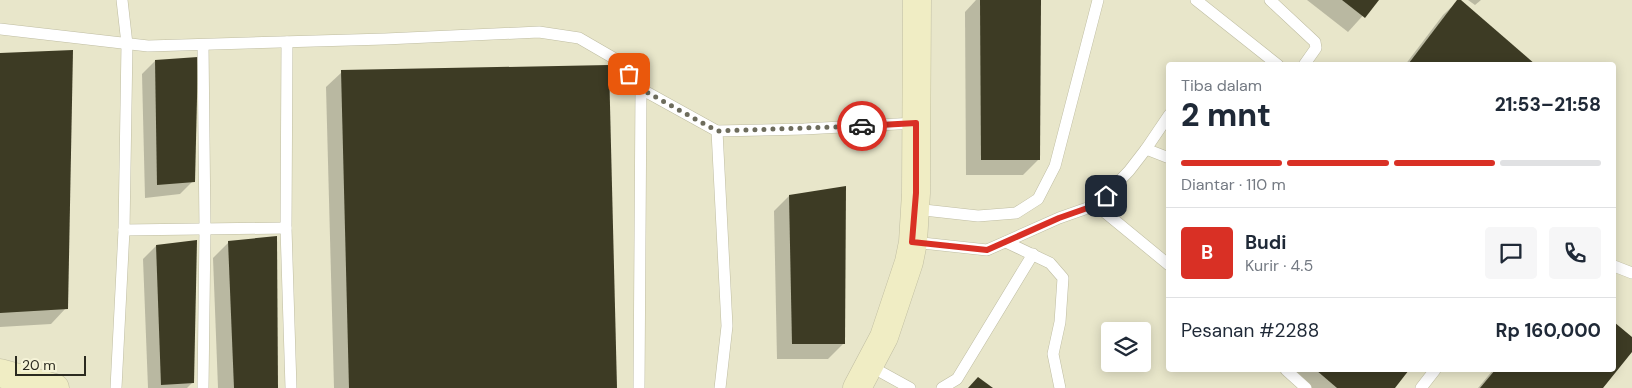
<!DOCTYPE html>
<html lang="id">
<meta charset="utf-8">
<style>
body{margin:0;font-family:"DM Sans",sans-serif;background:#f6f6f7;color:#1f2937;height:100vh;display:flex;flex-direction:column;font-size:19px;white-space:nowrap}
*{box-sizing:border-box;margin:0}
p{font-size:16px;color:#747a83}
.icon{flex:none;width:28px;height:28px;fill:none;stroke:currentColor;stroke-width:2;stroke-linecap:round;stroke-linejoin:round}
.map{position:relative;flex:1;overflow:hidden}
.side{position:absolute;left:1166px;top:62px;width:450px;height:310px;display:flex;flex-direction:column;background:#fff;border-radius:5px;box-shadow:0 2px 12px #0003}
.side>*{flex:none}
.controls{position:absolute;left:1101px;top:322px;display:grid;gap:10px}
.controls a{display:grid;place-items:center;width:50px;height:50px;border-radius:5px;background:#fff;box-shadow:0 2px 12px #0003;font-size:25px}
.scale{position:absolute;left:15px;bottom:12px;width:71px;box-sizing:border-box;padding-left:5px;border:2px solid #2b2a20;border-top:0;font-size:14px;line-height:18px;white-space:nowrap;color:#2b2a20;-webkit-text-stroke:4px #f5f3d7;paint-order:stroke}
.pin{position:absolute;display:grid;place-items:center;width:42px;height:42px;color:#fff;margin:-21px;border-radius:10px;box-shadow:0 2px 8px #0006}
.courier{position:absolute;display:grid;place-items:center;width:50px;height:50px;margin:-25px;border:4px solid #d93025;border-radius:50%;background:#fff;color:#222;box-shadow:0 1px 6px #0007}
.overview em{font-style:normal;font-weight:800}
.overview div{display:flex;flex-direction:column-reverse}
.overview{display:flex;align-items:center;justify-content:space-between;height:85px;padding:0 15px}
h1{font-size:32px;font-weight:800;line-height:38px}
.bar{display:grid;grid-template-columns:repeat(4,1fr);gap:8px 5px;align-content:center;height:60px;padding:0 15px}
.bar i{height:6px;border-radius:4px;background:#e0e1e3}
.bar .selected{background:#d93025}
.bar p{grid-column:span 4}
.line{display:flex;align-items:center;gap:12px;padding:0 15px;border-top:1px solid #e0e1e3}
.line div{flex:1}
.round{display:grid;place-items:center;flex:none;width:52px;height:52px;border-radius:5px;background:#f6f6f7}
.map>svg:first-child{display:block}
</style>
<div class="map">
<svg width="1632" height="388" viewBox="0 0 1632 388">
<rect width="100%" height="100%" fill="#e8e6ca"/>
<!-- shadow -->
<g fill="#0003">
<path d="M 976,0 L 1039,0 L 1038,160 L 1023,175 L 966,175 L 965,12 Z"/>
<path d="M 1307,0 L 1377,0 L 1348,32 Z"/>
<path d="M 1459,0 L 1534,65 L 1405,65 L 1443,15 Z"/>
<path d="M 1468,0 L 1481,0 L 1475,5 Z"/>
<path d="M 0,55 L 66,308 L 51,324 L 0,327 Z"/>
<path d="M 155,61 L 193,181 L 180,194 L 145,198 L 142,74 Z"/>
<path d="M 342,72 L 616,388 L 334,388 L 326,87 Z"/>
<path d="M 789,196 L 844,343 L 828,359 L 777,359 L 774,211 Z"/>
<path d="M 229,242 L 277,388 L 218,388 L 213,258 Z"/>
<path d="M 156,246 L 193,382 L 187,388 L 148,388 L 143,259 Z"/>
<path d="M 1614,324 L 1632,339 L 1632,350 L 1601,388 L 1478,388 L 1493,370 L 1614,370 Z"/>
<path d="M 1296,370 L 1408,370 L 1393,388 L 1304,388 L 1291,376 Z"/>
</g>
<!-- building -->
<g fill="#3d3b24">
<path d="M 980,0 L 1041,0 L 1040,160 L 981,160 Z"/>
<path d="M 1342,0 L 1379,0 L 1365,18 Z"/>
<path d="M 1457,0 L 1461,0 L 1536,65 L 1411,65 L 1409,63 Z"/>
<path d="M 73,50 L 68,309 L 0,313 L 0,53 Z"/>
<path d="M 198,57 L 195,182 L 157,185 L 155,60 Z"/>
<path d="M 609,65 L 617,388 L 349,388 L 341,70 Z"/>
<path d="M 846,186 L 845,344 L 792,344 L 789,195 Z"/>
<path d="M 277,236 L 278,388 L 234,388 L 228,241 Z"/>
<path d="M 197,240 L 194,383 L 161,385 L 156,245 Z"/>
<path d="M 1614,322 L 1632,337 L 1632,352 L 1603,388 L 1480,388 L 1495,370 L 1614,370 Z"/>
<path d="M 1316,370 L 1409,370 L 1395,388 L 1337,388 Z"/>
<path d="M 978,377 L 993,388 L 968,388 Z"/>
</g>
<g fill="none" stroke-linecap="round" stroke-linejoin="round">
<!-- lane casing -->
<g stroke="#bfbda2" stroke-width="12">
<g id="lane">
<path d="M 1196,0 L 1278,65"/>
<path d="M 1270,0 L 1315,42 L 1316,48 L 1304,65"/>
<path d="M 0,29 L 148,46 L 385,39 L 539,32 L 579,38 L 617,60 L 641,89 L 717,131 L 804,129 L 916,123"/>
<path d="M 287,42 L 286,228 L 291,388"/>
<path d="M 717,131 L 727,326 L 720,388"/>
<path d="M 1146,149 L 1169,115"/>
<path d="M 1096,205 L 1169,265"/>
<path d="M 915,209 L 978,216 L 1016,213 L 1038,199 L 1055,166 L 1098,0"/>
<path d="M 124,230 L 286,228"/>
<path d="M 913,242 L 987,250 L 1059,218 L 1096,205 L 1129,171 L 1146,149 L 1169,158"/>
<path d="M 1006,242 L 1050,263 L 1063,278 L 1060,322 L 1053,354 L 1060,388"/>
<path d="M 1614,266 L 1632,273"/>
<path d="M 870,366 L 910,388"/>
<path d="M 1286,370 L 1306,388"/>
<path d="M 116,388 L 124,230 L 127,44 L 122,0"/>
<path d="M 203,388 L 205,229 L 203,45"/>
<path d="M 639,388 L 641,89"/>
<path d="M 942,388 L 957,379 L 1033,254"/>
<path d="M 1421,388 L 1435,370"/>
</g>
</g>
<!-- secondary casing -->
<g stroke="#bfbda2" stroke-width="29">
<g id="secondary">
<path d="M 0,373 L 55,388"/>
<path d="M 857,388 L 884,337 L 909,262 L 913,242 L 916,193 L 917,0"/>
</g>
</g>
<!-- lane -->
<use href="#lane" stroke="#fff" stroke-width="11"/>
<!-- secondary -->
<use href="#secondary" stroke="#f0edc4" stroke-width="28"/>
</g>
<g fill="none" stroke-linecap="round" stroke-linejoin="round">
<!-- done -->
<path stroke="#6d6c5c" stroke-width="5" stroke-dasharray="0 9" d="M 629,74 L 641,89 L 717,131 L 862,126"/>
<!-- route -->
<path stroke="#d93025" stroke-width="6" d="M 862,126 L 916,123 L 916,193 L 912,242 L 987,250 L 1059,218 L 1096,205 L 1106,196"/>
</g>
</svg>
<div class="controls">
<a><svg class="icon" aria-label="layers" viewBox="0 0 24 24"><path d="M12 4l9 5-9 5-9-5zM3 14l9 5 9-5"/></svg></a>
</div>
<div class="scale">20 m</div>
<div class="pin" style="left:629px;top:74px;background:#ea580c"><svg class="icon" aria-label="bag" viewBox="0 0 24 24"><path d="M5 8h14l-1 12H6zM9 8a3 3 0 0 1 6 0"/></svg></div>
<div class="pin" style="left:1106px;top:196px;background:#1f2937"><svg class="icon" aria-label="home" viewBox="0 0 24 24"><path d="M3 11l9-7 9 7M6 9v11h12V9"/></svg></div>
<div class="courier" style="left:862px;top:126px"><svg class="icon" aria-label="car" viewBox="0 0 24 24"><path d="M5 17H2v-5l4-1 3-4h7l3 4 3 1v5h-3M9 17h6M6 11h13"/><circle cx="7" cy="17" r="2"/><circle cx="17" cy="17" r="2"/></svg></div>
<section class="side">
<div class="overview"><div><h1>2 mnt</h1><p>Tiba dalam</p></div><em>21:53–21:58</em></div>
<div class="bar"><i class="selected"></i><i class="selected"></i><i class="selected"></i><i></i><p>Diantar · 110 m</p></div>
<div class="line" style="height:90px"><b class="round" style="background:#d93025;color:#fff">B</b><div><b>Budi</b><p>Kurir · 4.5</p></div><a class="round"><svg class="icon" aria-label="chat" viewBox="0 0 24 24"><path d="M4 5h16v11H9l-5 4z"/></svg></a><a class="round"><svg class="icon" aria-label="phone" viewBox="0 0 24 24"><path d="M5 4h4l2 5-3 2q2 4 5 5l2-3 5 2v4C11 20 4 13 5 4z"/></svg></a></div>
<div class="line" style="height:65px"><div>Pesanan #2288</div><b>Rp 160,000</b></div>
</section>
</div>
